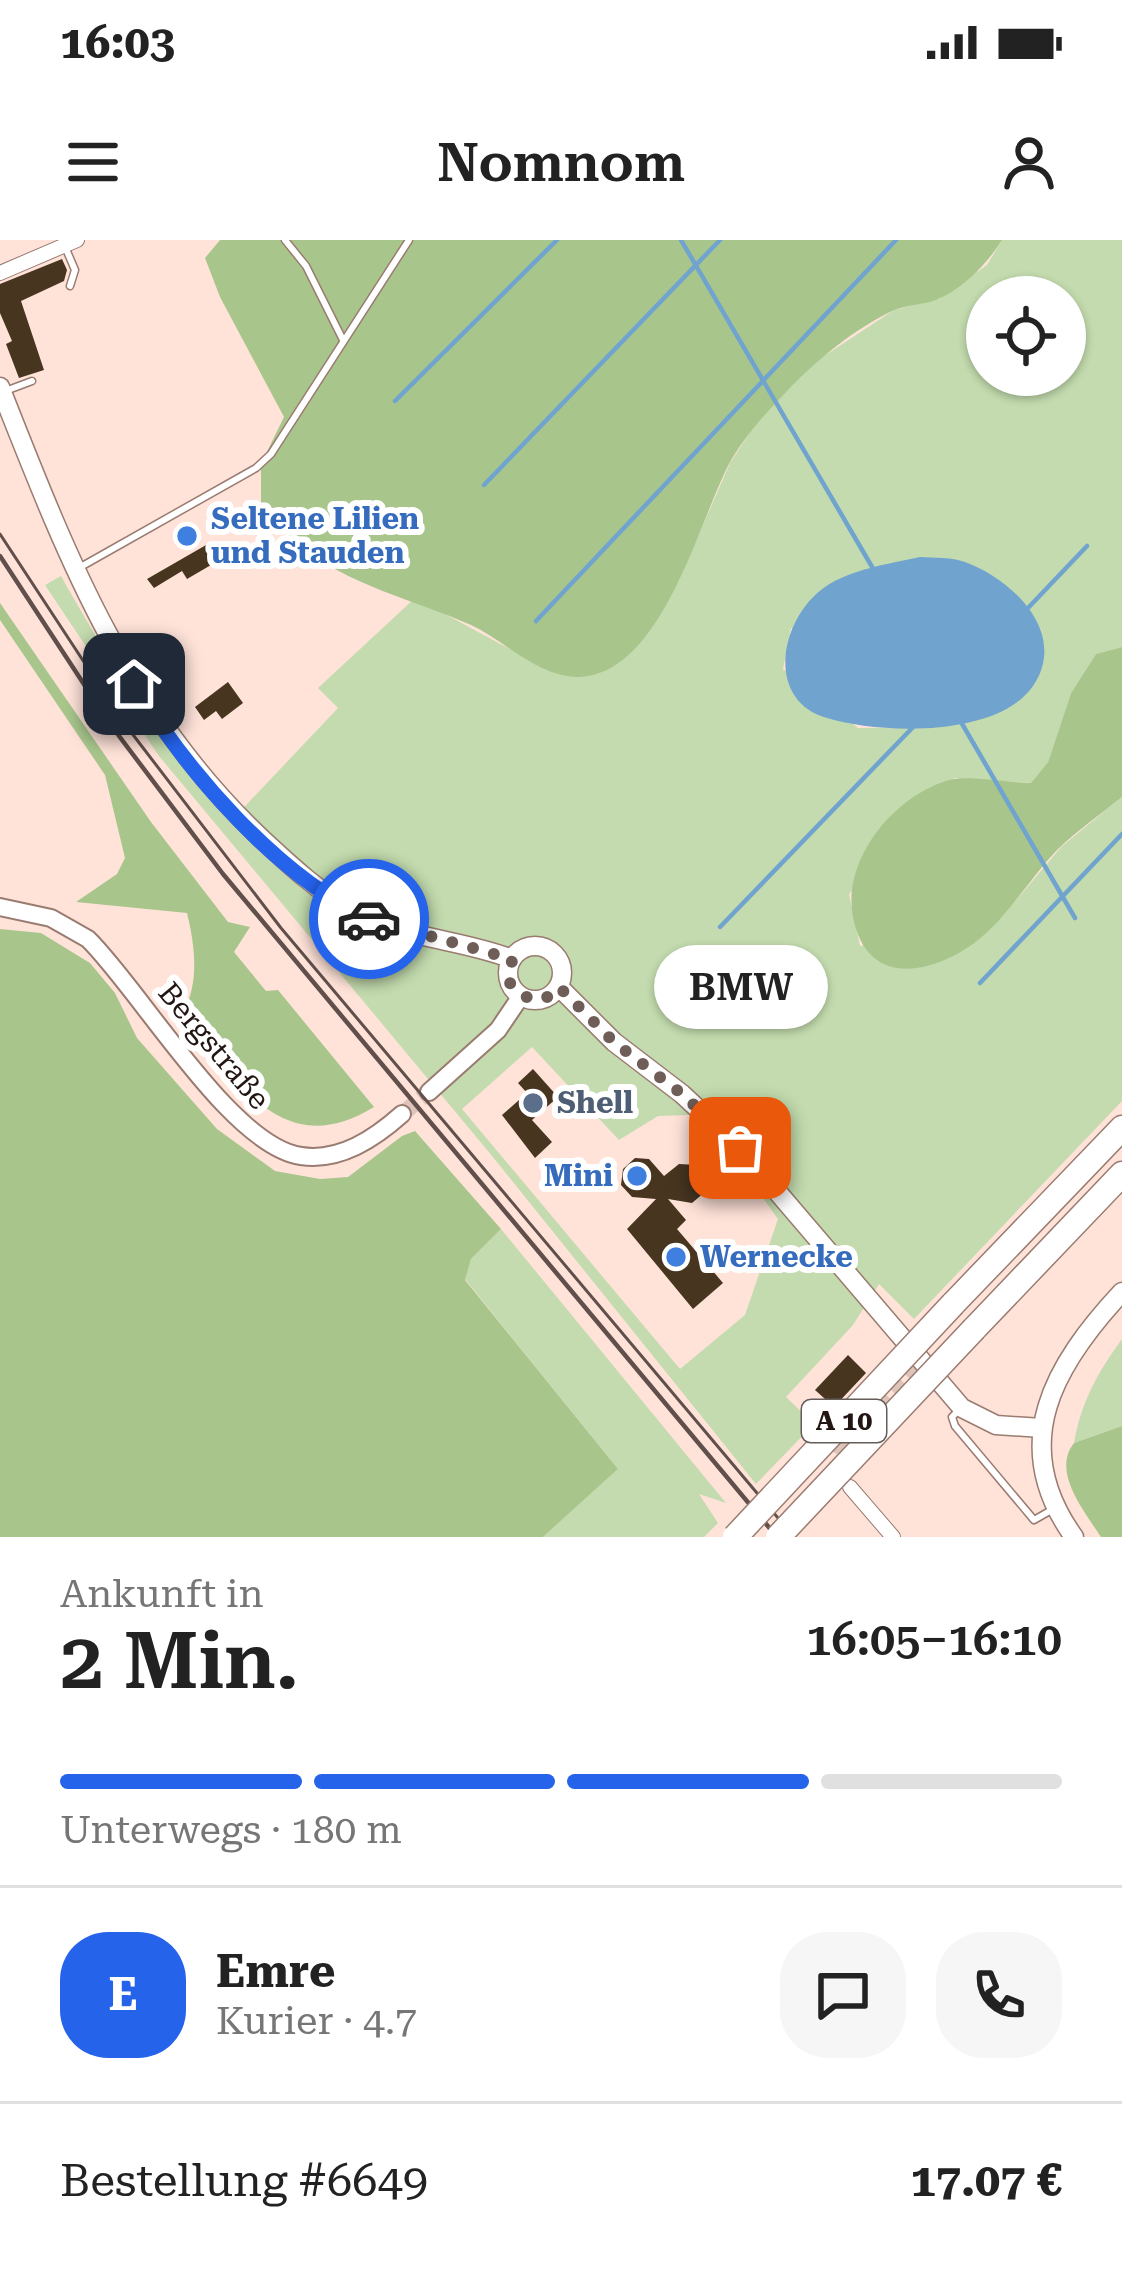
<!DOCTYPE html>
<html lang="de">
<meta charset="utf-8">
<style>
body{margin:0;font-family:"Roboto Serif",serif;background:#f6f6f6;color:#222;height:100vh;display:flex;flex-direction:column;font-size:45px;white-space:nowrap}
*{box-sizing:border-box;margin:0}
p{font-size:39px;color:#767676}
.icon{flex:none;width:66px;height:66px;fill:none;stroke:currentColor;stroke-width:2;stroke-linecap:round;stroke-linejoin:round}
.map{position:relative;height:1297px;overflow:hidden}
.panel{display:flex;flex-direction:column;background:#fff;flex:1}
.panel>*{flex:none}
.buttons{position:absolute;left:966px;top:36px;display:grid;gap:24px}
.buttons a{display:grid;place-items:center;width:120px;height:120px;border-radius:50%;background:#fff;box-shadow:0 3px 9px #0004;font-size:60px}
.pin{position:absolute;display:grid;place-items:center;width:102px;height:102px;color:#fff;margin:-51px;border-radius:24px;box-shadow:0 6px 18px #0006}
.courier{position:absolute;display:grid;place-items:center;width:120px;height:120px;margin:-60px;border:9px solid #2563eb;border-radius:50%;background:#fff;color:#222;box-shadow:0 3px 15px #0007}
.bubble{position:absolute;height:84px;border-radius:42px;background:#fff;box-shadow:0 3px 9px #0004;font-size:39px;font-weight:600;line-height:84px;text-align:center}
.headline em{font-style:normal;font-weight:600}
.headline div{display:flex;flex-direction:column-reverse}
.headline{display:flex;align-items:center;justify-content:space-between;height:204px;padding:0 60px}
h1{font-size:78px;font-weight:600;line-height:90px}
.bar{display:grid;grid-template-columns:repeat(4,1fr);gap:18px 12px;align-content:center;height:144px;padding:0 60px}
.bar i{height:15px;border-radius:9px;background:#e0e0e0}
.bar .on{background:#2563eb}
.bar p{grid-column:span 4}
.line{display:flex;align-items:center;gap:30px;padding:0 60px;border-top:3px solid #e0e0e0}
.line div{flex:1}
.round{display:grid;place-items:center;flex:none;width:126px;height:126px;border-radius:48px;background:#f6f6f6}
.status{display:flex;justify-content:space-between;align-items:center;height:84px;padding:0 60px;background:#fff;direction:ltr}
.status svg{height:33px;fill:currentColor}
header{display:flex;justify-content:space-between;align-items:center;height:156px;padding:0 60px;background:#fff;font-size:54px;font-weight:600}
.map>svg:first-child{display:block}
</style>
<div class="status"><b>16:03</b><svg viewBox="0 0 49 12"><path d="M0 12V9h3v3zM5 12V6h3v6zM10 12V3h3v9zM15 12V0h3v12zM26 1h20v11H26zM47 4h2v5h-2z"/></svg></div>
<header><svg class="icon" aria-label="menu" viewBox="0 0 24 24"><path d="M4 6h16M4 12h16M4 18h16"/></svg>Nomnom<svg class="icon" aria-label="person" viewBox="0 0 24 24"><circle cx="12" cy="8" r="4"/><path d="M4 21q1-7 8-7t8 7"/></svg></header>
<div class="map">
<svg width="1122" height="1297" viewBox="0 0 1122 1297">
<rect width="100%" height="100%" fill="#ffe3d9"/>
<!-- green -->
<g fill="#c3dbae" fill-rule="evenodd">
<path d="M 1002,0 L 1122,0 L 1122,407 L 1096,414 L 1071,453 L 1048,522 L 1031,543 L 954,538 L 849,654 L 860,706 L 1002,677 L 1061,607 L 1122,557 L 1122,861 L 914,1079 L 879,1044 L 853,1085 L 786,1157 L 814,1184 L 756,1244 L 488,911 L 159,516 L 45,345 L 61,336 C 113,428 160,502 231,581 L 338,468 L 318,448 L 414,359 C 469,384 518,418 574,437 L 679,340 L 730,223 L 756,183 L 815,122 L 894,70 L 939,59 L 987,25 ZM 987,57 L 1065,57 L 1065,135 L 987,135 ZM 791,388 L 940,487 L 858,488 L 783,429 ZM 532,807 L 619,900 L 658,876 L 689,875 L 724,904 L 778,979 L 745,1075 L 680,1129 L 462,869 Z"/>
<path d="M 501,989 L 726,1263 L 699,1254 L 718,1283 L 704,1297 L 543,1297 L 618,1229 L 465,1039 L 471,1019 Z"/>
<path d="M 1122,1099 L 1122,1186 L 1074,1203 C 1081,1162 1098,1132 1122,1099 Z"/>
</g>
<!-- forest -->
<g fill="#a8c68c">
<path d="M 220,0 L 1002,0 C 987,24 963,49 936,60 C 922,65 905,65 892,71 C 855,89 819,118 790,148 C 767,172 744,196 728,226 C 697,287 660,437 577,437 C 537,436 505,401 471,385 C 415,360 347,345 299,305 C 285,293 273,278 261,265 L 261,224 L 284,177 L 220,57 L 205,18 Z"/>
<path d="M 0,363 L 151,582 L 228,682 L 250,687 L 234,712 L 266,751 L 278,750 L 374,867 C 281,924 236,838 182,774 C 200,744 195,706 187,673 L 76,662 L 117,634 L 125,618 L 105,535 L 0,380 Z"/>
<path d="M 1122,407 L 1122,557 C 1101,574 1078,590 1058,609 C 1029,639 1007,679 973,704 C 926,737 866,745 853,677 C 842,619 894,556 949,540 C 966,535 1010,543 1031,543 L 1048,522 L 1071,453 L 1096,414 Z"/>
<path d="M 0,689 L 41,693 L 90,723 L 115,753 L 137,798 L 217,889 L 275,931 L 320,939 L 348,937 L 402,896 L 415,891 L 501,989 L 471,1019 L 465,1040 L 618,1229 L 543,1297 L 0,1297 Z"/>
<path d="M 1122,1186 L 1122,1297 L 1101,1297 C 1085,1272 1051,1232 1074,1203 Z"/>
</g>
<!-- water -->
<path fill="#70a4cf" d="M 920,317 C 934,318 952,317 965,322 C 1012,339 1069,393 1033,446 C 997,498 879,494 827,478 C 764,460 780,378 825,347 C 851,329 889,324 920,317 Z"/>
<g fill="none" stroke-linecap="round" stroke-linejoin="round">
<!-- stream -->
<g stroke="#70a4cf" stroke-width="4.5">
<path d="M 681,0 L 875,332"/>
<path d="M 395,161 L 557,0"/>
<path d="M 484,245 L 720,0"/>
<path d="M 1028,368 L 1087,306"/>
<path d="M 536,381 L 896,0"/>
<path d="M 961,482 L 1075,678"/>
<path d="M 720,687 L 916,484"/>
<path d="M 980,743 L 1122,594"/>
</g>
</g>
<!-- building -->
<g fill="#473520">
<path d="M 62,19 L 67,30 L 64,41 L 21,61 L 44,130 L 19,138 L 6,104 L 12,101 L 0,73 L 0,44 Z"/>
<path d="M 213,301 L 223,318 L 187,339 L 182,331 L 154,348 L 147,339 Z"/>
<path d="M 228,442 L 243,463 L 222,479 L 216,471 L 204,480 L 195,467 Z"/>
<path d="M 533,829 L 558,857 L 532,880 L 552,902 L 535,918 L 502,875 L 527,853 L 518,843 Z"/>
<path d="M 635,918 L 649,919 L 664,936 L 679,924 L 698,925 L 708,936 L 705,952 L 692,963 L 668,959 L 686,980 L 677,989 L 723,1043 L 693,1069 L 627,989 L 656,959 L 632,957 L 621,945 L 623,929 Z"/>
<path d="M 848,1115 L 866,1133 L 834,1167 L 815,1150 Z"/>
</g>
<g fill="none" stroke-linecap="round" stroke-linejoin="round">
<!-- minor-tunnel -->
<path stroke="#dec4bb" stroke-width="14" stroke-dasharray="14 7" stroke-linecap="butt" d="M 839,1234 L 835,1218 L 842,1205 L 923,1123"/>
<!-- tertiary-tunnel -->
<path stroke="#dec4bb" stroke-width="16" stroke-dasharray="16 8" stroke-linecap="butt" d="M 402,874 L 429,852"/>
<!-- service casing -->
<g stroke="#9a7b70" stroke-width="9">
<g id="service">
<path d="M 285,0 L 306,26 L 343,100"/>
<path d="M 66,9 L 75,30 L 70,46"/>
<path d="M 8,150 L 32,141"/>
<path d="M 77,329 L 256,228 L 271,214 L 409,0"/>
<path d="M 959,1170 L 952,1177 L 955,1186 L 1034,1280 L 1055,1268"/>
</g>
</g>
<!-- minor casing -->
<g stroke="#9a7b70" stroke-width="16">
<g id="minor">
<path d="M 0,33 L 77,0"/>
<path d="M 850,1247 L 893,1297"/>
</g>
</g>
<!-- tertiary casing -->
<g stroke="#9a7b70" stroke-width="20">
<g id="tertiary">
<path d="M 0,667 L 51,678 L 88,699 C 141,751 231,906 301,916 C 340,922 375,898 402,874"/>
<path d="M 429,852 L 498,790 L 521,756"/>
</g>
</g>
<!-- secondary casing -->
<g stroke="#9a7b70" stroke-width="21">
<g id="secondary">
<path d="M 0,147 C 67,317 126,471 262,599 C 291,626 320,653 355,672 C 404,699 461,699 512,719"/>
<circle cx="535" cy="733" r="27"/>
<path d="M 559,747 L 614,802 L 682,854 L 740,908 L 962,1168 L 996,1185 L 1042,1188"/>
<path d="M 1074,1297 C 1007,1204 1054,1125 1122,1052"/>
</g>
</g>
<!-- motorway casing -->
<g stroke="#9a7b70" stroke-width="27">
<g id="motorway">
<path d="M 953,1064 L 1122,888"/>
<path d="M 974,1089 L 1122,934"/>
</g>
</g>
<!-- service -->
<use href="#service" stroke="#fff" stroke-width="6"/>
<!-- minor -->
<use href="#minor" stroke="#fff" stroke-width="14"/>
<!-- tertiary -->
<use href="#tertiary" stroke="#fff" stroke-width="16"/>
<!-- secondary -->
<use href="#secondary" stroke="#fff" stroke-width="18"/>
<!-- motorway -->
<use href="#motorway" stroke="#fff" stroke-width="24"/>
<!-- tram -->
<path stroke="#604f4a" stroke-width="3" d="M 0,294 L 124,483 L 281,688 L 794,1297"/>
<!-- rail -->
<path stroke="#604f4a" stroke-width="4.5" d="M 0,316 L 110,484 L 223,634 L 777,1297"/>
<!-- motorway-bridge casing -->
<g stroke="#9a7b70" stroke-width="27" stroke-linecap="butt">
<g id="motorway-bridge">
<path d="M 735,1297 L 953,1064"/>
<path d="M 778,1297 L 974,1089"/>
</g>
</g>
<!-- motorway-bridge -->
<use href="#motorway-bridge" stroke="#fff" stroke-width="24"/>
</g>
<g fill="none" stroke-linecap="round" stroke-linejoin="round">
<!-- done -->
<path stroke="#6f5e58" stroke-width="12" stroke-dasharray="0 21.6" d="M 369,679 L 512,719 L 510,743 L 529,759 L 546,758 L 559,747 L 614,802 L 682,854 L 740,908"/>
<!-- route -->
<path stroke="#2563eb" stroke-width="15" d="M 134,444 C 186,531 276,635 369,679"/>
</g>
<!-- markers -->
<g fill="#3f7fe0" stroke="#fff" stroke-width="4.5">
<circle cx="187" cy="296" r="12"/>
<circle cx="637" cy="936" r="12"/>
<circle cx="676" cy="1017" r="12"/>
</g>
<circle fill="#5c6f8a" stroke="#fff" stroke-width="4.5" cx="533" cy="863" r="12"/>
<g text-anchor="middle" stroke-width="12" stroke-linejoin="round" paint-order="stroke">
<!-- shield labels -->
<rect fill="#fff" stroke="#645c59" stroke-width="3" x="802" y="1160" width="84" height="42" rx="9"/>
<g font-size="27" font-weight="bold" fill="#221612">
<text x="844" y="1190">A 10</text>
</g>
<!-- shop labels -->
<g font-size="30" font-weight="bold" fill="#366cbe" stroke="#fff" text-anchor="start">
<text x="211" y="289">Seltene Lilien<tspan x="211" dy="34">und Stauden</tspan></text>
<text x="613" y="946" text-anchor="end">Mini</text>
<text x="700" y="1027">Wernecke</text>
</g>
<!-- street labels -->
<g font-size="30" fill="#221612" stroke="#fff">
<text transform="translate(214 806) rotate(50)" y="10">Bergstraße</text>
</g>
<!-- service labels -->
<g font-size="30" font-weight="bold" fill="#4e5e75" stroke="#fff" text-anchor="start">
<text x="557" y="873">Shell</text>
</g>
</g>
</svg>
<div class="buttons">
<a><svg class="icon" aria-label="locate" viewBox="0 0 24 24"><circle cx="12" cy="12" r="6"/><path d="M12 2v4M12 18v4M2 12h4M18 12h4"/></svg></a>
</div>
<div class="pin" style="left:740px;top:908px;background:#ea580c"><svg class="icon" aria-label="bag" viewBox="0 0 24 24"><path d="M5 8h14l-1 12H6zM9 8a3 3 0 0 1 6 0"/></svg></div>
<div class="pin" style="left:134px;top:444px;background:#1f2937"><svg class="icon" aria-label="home" viewBox="0 0 24 24"><path d="M3 11l9-7 9 7M6 9v11h12V9"/></svg></div>
<div class="courier" style="left:369px;top:679px"><svg class="icon" aria-label="car" viewBox="0 0 24 24"><path d="M5 17H2v-5l4-1 3-4h7l3 4 3 1v5h-3M9 17h6M6 11h13"/><circle cx="7" cy="17" r="2"/><circle cx="17" cy="17" r="2"/></svg></div>
<div class="bubble" style="left:654px;top:705px;width:174px">BMW</div>
</div>
<section class="panel">
<div class="headline"><div><h1>2 Min.</h1><p>Ankunft in</p></div><em>16:05–16:10</em></div>
<div class="bar"><i class="on"></i><i class="on"></i><i class="on"></i><i></i><p>Unterwegs · 180 m</p></div>
<div class="line" style="height:216px"><b class="round" style="background:#2563eb;color:#fff">E</b><div><b>Emre</b><p>Kurier · 4.7</p></div><a class="round"><svg class="icon" aria-label="chat" viewBox="0 0 24 24"><path d="M4 5h16v11H9l-5 4z"/></svg></a><a class="round"><svg class="icon" aria-label="phone" viewBox="0 0 24 24"><path d="M5 4h4l2 5-3 2q2 4 5 5l2-3 5 2v4C11 20 4 13 5 4z"/></svg></a></div>
<div class="line" style="height:156px"><div>Bestellung #6649</div><b>17.07 €</b></div>
</section>
